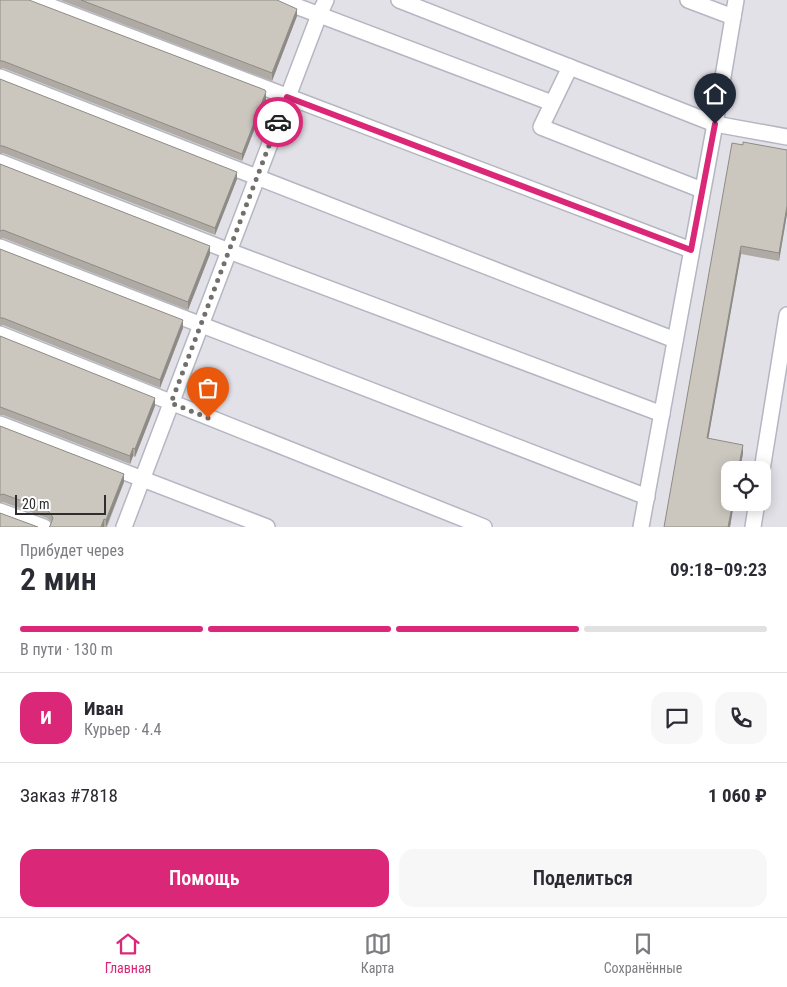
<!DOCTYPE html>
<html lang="ru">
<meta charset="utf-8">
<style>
body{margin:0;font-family:"Roboto Condensed",sans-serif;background:#f7f7f7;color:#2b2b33;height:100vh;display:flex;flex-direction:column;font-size:19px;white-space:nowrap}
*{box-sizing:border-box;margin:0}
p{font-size:16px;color:#7c7c81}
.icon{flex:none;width:28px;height:28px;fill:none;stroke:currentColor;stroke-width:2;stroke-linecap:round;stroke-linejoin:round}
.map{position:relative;height:527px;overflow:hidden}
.sheet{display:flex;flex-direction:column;background:#fff;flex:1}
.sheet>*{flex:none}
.tools{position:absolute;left:721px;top:461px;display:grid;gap:10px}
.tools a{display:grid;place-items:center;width:50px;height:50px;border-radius:10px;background:#fff;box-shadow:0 2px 12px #0003;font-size:25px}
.scale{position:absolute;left:15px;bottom:12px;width:91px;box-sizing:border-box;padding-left:5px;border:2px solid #2e2e2e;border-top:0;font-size:14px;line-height:18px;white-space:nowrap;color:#2e2e2e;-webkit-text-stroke:4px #fff;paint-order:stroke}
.pin{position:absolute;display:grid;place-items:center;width:42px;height:42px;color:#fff;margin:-51px -21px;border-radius:50% 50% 50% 0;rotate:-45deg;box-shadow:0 0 5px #0007}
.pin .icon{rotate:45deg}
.courier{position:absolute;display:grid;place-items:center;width:50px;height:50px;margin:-25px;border:4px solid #db2777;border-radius:50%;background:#fff;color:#222;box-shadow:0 1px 6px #0007}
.summary em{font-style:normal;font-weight:600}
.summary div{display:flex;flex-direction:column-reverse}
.summary{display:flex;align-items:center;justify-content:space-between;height:85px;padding:0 20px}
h1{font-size:32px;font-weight:600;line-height:38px}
.bar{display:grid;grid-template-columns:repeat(4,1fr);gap:8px 5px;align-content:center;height:60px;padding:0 20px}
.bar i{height:6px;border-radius:4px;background:#e1e1e2}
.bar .current{background:#db2777}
.bar p{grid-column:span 4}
.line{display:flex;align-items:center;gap:12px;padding:0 20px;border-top:1px solid #e1e1e2}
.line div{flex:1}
.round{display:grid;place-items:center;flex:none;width:52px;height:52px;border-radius:15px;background:#f7f7f7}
.action{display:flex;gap:10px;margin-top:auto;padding:10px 20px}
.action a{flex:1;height:58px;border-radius:15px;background:#db2777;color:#fff;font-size:20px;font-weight:600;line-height:58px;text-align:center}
.action a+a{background:#f7f7f7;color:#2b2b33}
.dock{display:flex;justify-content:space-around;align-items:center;height:70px;border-top:1px solid #e1e1e2;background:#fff;font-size:14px;color:#7c7c81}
.dock a{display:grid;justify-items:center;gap:2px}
.dock .current{color:#db2777}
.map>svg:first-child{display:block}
</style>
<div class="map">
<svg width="787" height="527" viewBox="0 0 787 527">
<rect width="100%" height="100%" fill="#efe9e1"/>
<!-- industrial -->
<path fill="#e3e1e8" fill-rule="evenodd" d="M 0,0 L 787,0 L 787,527 L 0,527 ZM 730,470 L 762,470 L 762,502 L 730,502 Z"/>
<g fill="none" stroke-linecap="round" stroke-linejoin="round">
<!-- lane casing -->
<g stroke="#b4b7c1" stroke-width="18">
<g id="lane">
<path d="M 34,0 L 691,250"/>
<path d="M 280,0 L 552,103"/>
<path d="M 399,0 L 715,124 L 787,137"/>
<path d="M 688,0 L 733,17"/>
<path d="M 570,67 L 541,127 L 702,190"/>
<path d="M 0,77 L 675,340"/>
<path d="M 0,162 L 229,251 L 662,414"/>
<path d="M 0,247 L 647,497"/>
<path d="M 0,334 L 484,527"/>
<path d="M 0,424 L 267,527"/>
<path d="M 762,470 L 787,315"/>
<path d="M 0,511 L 44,527"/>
<path d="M 124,527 L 319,15 L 326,0"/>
<path d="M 641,527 L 715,124 L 736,0"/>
<path d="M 753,527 L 757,502"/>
</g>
</g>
<!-- lane -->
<use href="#lane" stroke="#fff" stroke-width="15"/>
</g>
<!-- wall -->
<g fill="#afaba4">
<path d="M 0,0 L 31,1 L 266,100 L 242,161 L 3,68 L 0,69 Z"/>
<path d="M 60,0 L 277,0 L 297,16 L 272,81 Z"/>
<path d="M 0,79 L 237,179 L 215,235 L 3,153 L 0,154 Z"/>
<path d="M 743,145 L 787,150 L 787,214 L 779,261 L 741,254 L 708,439 L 743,453 L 730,527 L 664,527 Z"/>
<path d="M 0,164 L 210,254 L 188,310 L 3,238 L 0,239 Z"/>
<path d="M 0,249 L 183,328 L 160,388 L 3,325 L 0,326 Z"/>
<path d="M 0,336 L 155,406 L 135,457 L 133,456 L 130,464 L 3,415 L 0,415 Z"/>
<path d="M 0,426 L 124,482 L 107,527 L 49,527 L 50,526 L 52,522 L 47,518 L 3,502 L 0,503 Z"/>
</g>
<!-- shaded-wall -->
<g fill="#8e8b86">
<path d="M 297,9 L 297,16 L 272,81 L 272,73 Z"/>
<path d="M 266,92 L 266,100 L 242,161 L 242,154 Z"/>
<path d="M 237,172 L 237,179 L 215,235 L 215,228 Z"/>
<path d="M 787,206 L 787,214 L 779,261 L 779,253 Z"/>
<path d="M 210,246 L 210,254 L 188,310 L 188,302 Z"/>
<path d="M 741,246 L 741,254 L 707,446 L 707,438 Z"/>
<path d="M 183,320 L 183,328 L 160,388 L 160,380 Z"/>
<path d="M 155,398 L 155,406 L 135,457 L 135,449 Z"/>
<path d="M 743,445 L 743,453 L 740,470 L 738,470 Z"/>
<path d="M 133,448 L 133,456 L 130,464 L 130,456 Z"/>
<path d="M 124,474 L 124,482 L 106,527 L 106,520 Z"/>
<path d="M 733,502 L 734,502 L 730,527 L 728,527 Z"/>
<path d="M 104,519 L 104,527 L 101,527 Z"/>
</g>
<!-- building -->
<g fill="#cbc7bf" stroke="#8e8b86">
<path d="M 0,0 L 29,0 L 265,90 L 266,92 L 242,154 L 3,61 L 0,61 Z"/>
<path d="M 81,0 L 277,0 L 297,9 L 272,73 Z"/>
<path d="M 0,79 L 237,172 L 215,228 L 3,146 L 0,146 Z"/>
<path d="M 743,142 L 787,150 L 787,206 L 779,253 L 741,246 L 707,438 L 743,445 L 738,470 L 730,470 L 730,502 L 733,502 L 728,527 L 664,527 L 732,143 L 743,145 Z"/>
<path d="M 0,164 L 210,246 L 188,302 L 3,230 L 0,231 Z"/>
<path d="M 0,249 L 183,320 L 160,380 L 3,318 L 0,318 Z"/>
<path d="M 0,336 L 155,398 L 135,449 L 133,448 L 130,456 L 3,408 L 0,407 Z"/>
<path d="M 0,426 L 124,474 L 106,520 L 104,519 L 101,527 L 49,527 L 50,526 L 53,518 L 51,514 L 47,510 L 3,494 L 0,495 Z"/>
<path d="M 0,513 L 38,527 L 0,527 Z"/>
</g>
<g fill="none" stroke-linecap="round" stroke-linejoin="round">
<!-- done -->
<path stroke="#726f6d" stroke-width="5" stroke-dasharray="0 9" d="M 208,418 L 171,403 L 278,122"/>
<!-- route -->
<path stroke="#db2777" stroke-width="6" d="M 278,122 L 287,97 L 691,250 L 715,124"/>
</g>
</svg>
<div class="tools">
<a><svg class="icon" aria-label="locate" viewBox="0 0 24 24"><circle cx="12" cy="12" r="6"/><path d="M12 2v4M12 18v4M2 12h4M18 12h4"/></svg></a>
</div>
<div class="scale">20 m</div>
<div class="pin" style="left:208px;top:418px;background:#ea580c"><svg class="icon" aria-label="bag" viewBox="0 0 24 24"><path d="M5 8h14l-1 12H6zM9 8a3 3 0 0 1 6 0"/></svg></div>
<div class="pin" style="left:715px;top:124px;background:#1f2937"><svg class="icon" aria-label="home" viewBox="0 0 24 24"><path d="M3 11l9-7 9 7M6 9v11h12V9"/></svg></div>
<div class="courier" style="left:278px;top:122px"><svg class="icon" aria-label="car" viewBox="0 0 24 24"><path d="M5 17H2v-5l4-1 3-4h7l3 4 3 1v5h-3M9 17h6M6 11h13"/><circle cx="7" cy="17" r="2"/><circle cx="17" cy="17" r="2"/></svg></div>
</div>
<section class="sheet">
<div class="summary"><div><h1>2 мин</h1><p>Прибудет через</p></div><em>09:18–09:23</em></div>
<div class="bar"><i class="current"></i><i class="current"></i><i class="current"></i><i></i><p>В пути · 130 m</p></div>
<div class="line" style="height:90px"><b class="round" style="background:#db2777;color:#fff">И</b><div><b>Иван</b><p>Курьер · 4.4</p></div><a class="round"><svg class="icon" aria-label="chat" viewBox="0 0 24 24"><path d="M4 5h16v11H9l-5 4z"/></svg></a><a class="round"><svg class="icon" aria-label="phone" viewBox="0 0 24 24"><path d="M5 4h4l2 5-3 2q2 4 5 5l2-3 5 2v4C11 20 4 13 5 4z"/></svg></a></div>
<div class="line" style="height:65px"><div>Заказ #7818</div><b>1 060 ₽</b></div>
<div class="action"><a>Помощь</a><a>Поделиться</a></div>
</section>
<nav class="dock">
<a class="current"><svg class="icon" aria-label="home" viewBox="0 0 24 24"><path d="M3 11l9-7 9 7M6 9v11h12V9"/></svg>Главная</a>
<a><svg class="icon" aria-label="map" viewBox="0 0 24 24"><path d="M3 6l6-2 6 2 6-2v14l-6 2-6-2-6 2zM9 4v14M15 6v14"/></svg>Карта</a>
<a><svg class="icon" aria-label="saved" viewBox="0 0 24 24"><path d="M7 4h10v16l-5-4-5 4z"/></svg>Сохранённые</a>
</nav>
